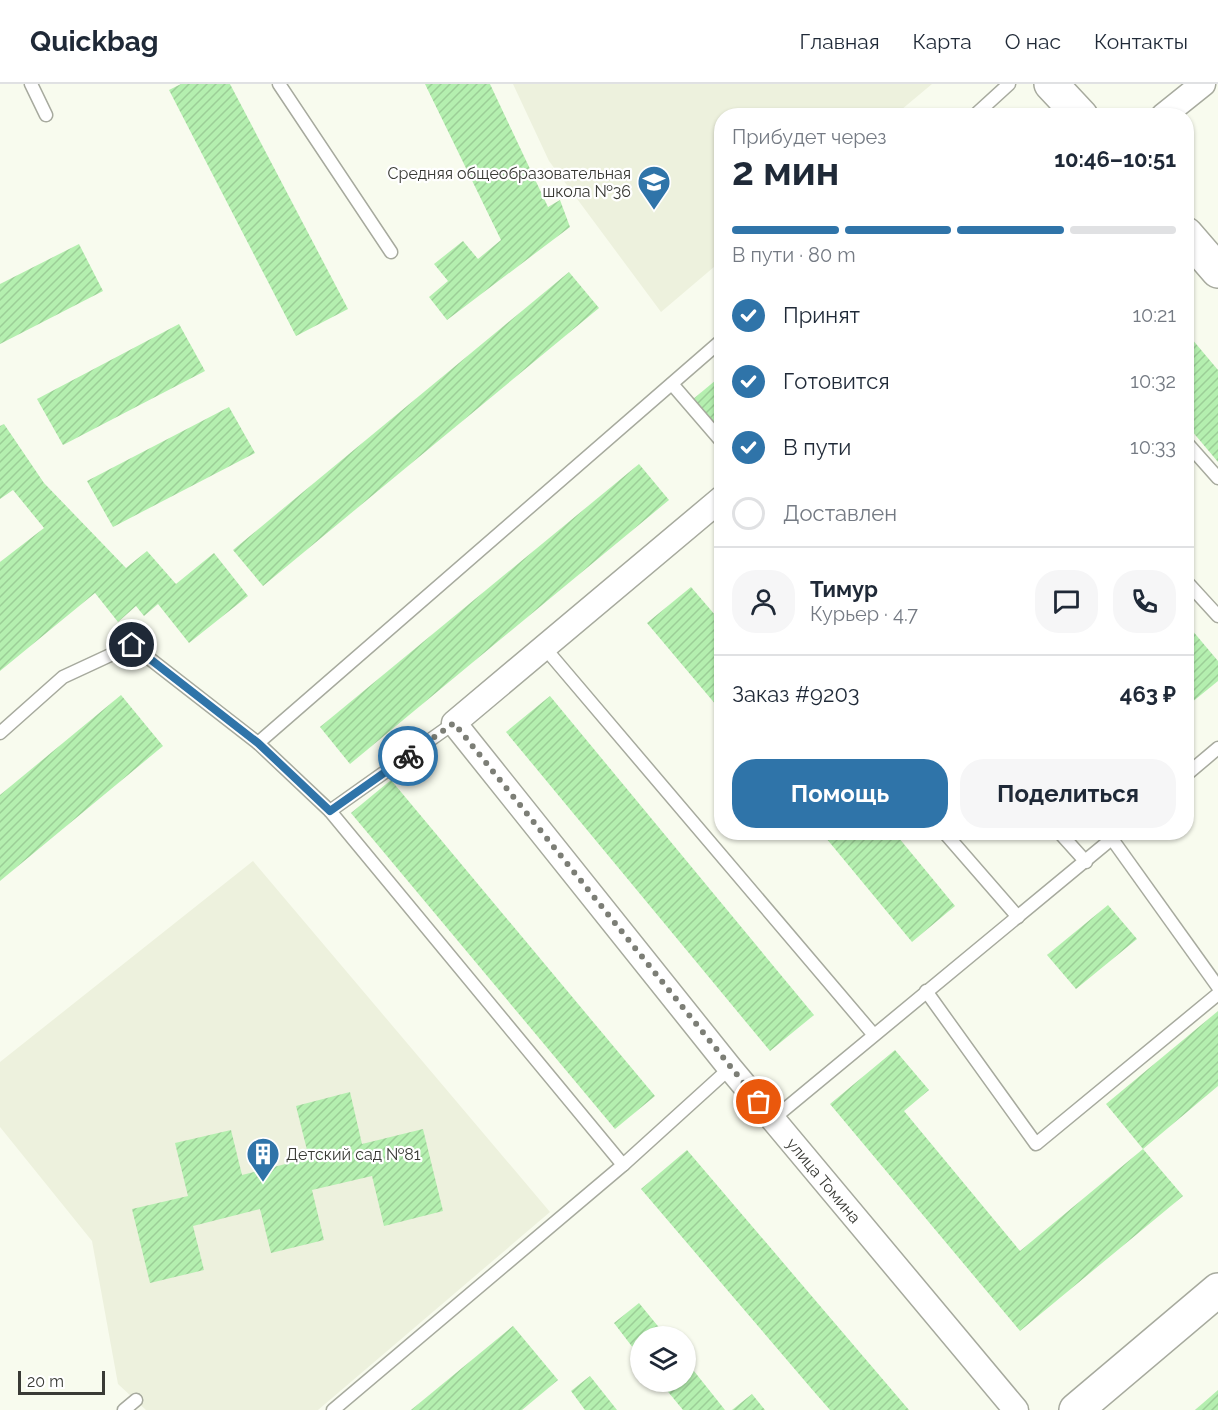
<!DOCTYPE html>
<html lang="ru">
<meta charset="utf-8">
<style>
body{margin:0;font-family:Raleway,sans-serif;background:#f6f6f7;color:#1f2937;height:100vh;display:flex;flex-direction:column;font-size:22px;white-space:nowrap}
*{box-sizing:border-box;margin:0}
p{font-size:20px;color:#747a83}
.icon{flex:none;width:33px;height:33px;fill:none;stroke:currentColor;stroke-width:2;stroke-linecap:round;stroke-linejoin:round}
.map{position:relative;flex:1;overflow:hidden}
.drawer{position:absolute;left:714px;top:24px;width:480px;height:732px;display:flex;flex-direction:column;background:#fff;border-radius:24px;box-shadow:0 2px 4px #0004}
.drawer>*{flex:none}
.controls{position:absolute;left:630px;top:1242px;display:grid;gap:12px}
.controls a{display:grid;place-items:center;width:66px;height:66px;border-radius:50%;background:#fff;box-shadow:0 2px 4px #0004;font-size:30px}
.scale{position:absolute;left:18px;bottom:15px;width:87px;box-sizing:border-box;padding-left:6px;border:3px solid #393a35;border-top:0;font-size:16px;line-height:21px;white-space:nowrap;color:#393a35;-webkit-text-stroke:4px #fff;paint-order:stroke}
.pin{position:absolute;display:grid;place-items:center;width:51px;height:51px;color:#fff;margin:-26px;border:3px solid #fff;border-radius:50%;box-shadow:0 2px 6px #0007}
.courier{position:absolute;display:grid;place-items:center;width:60px;height:60px;margin:-30px;border:4px solid #2f74a9;border-radius:50%;background:#fff;color:#222;box-shadow:0 2px 8px #0007}
.summary em{font-style:normal;font-weight:700}
.summary div{display:flex;flex-direction:column-reverse}
.summary{display:flex;align-items:center;justify-content:space-between;height:102px;padding:0 18px}
h1{font-size:39px;font-weight:700;line-height:45px}
.bar{display:grid;grid-template-columns:repeat(4,1fr);gap:9px 6px;align-content:center;height:72px;padding:0 18px}
.bar i{height:8px;border-radius:4px;background:#e0e1e3}
.bar .selected{background:#2f74a9}
.bar p{grid-column:span 4}
.line{display:flex;align-items:center;gap:15px;padding:0 18px;border-top:2px solid #e0e1e3}
.line div{flex:1}
.round{display:grid;place-items:center;flex:none;width:63px;height:63px;border-radius:24px;background:#f6f6f7}
ol{padding:0 18px;list-style:none}
li{display:flex;align-items:center;gap:18px;height:66px}
li p{margin-inline-start:auto}
li .icon{padding:6px;border-radius:50%;background:#2f74a9;color:#fff;stroke-width:4}
li:last-child{color:#747a83}
li i{width:33px;height:33px;border:3px solid #e0e1e3;border-radius:50%}
.button{display:flex;gap:12px;margin-top:auto;padding:12px 18px}
.button a{flex:1;height:69px;border-radius:24px;background:#2f74a9;color:#fff;font-size:24px;font-weight:700;line-height:69px;text-align:center}
.button a+a{background:#f6f6f7;color:#1f2937}
header{display:flex;align-items:center;gap:36px;box-sizing:border-box;height:84px;padding:0 30px;background:#fff;border-bottom:2px solid #e0e1e3}
header strong{font-size:28px}
nav{display:flex;gap:33px;margin-inline-start:auto;font-size:21px}
.map>svg:first-child{display:block}
</style>
<header>
<strong>Quickbag</strong>
<nav><a>Главная</a><a>Карта</a><a>О нас</a><a>Контакты</a></nav>
</header>
<div class="map">
<svg width="1218" height="1326" viewBox="0 0 1218 1326">
<defs>
<pattern id="building-hatch" width="6" height="6" patternUnits="userSpaceOnUse" patternTransform="scale(1.5)"><rect width="6" height="6" fill="#b4efaf"/><path d="M-1 1l2-2M0 6l6-6M5 7l2-2" fill="none" stroke="#9cce97"/></pattern>
</defs>
<rect width="100%" height="100%" fill="#f8fbee"/>
<!-- built -->
<g fill="#edf1dd">
<path d="M 513,0 L 932,0 L 895,31 L 722,32 L 721,177 L 661,228 L 549,77 Z"/>
<path d="M 253,777 L 550,1128 L 318,1326 L 146,1326 L 118,1300 L 92,1157 L 0,1043 L 0,978 Z"/>
</g>
<!-- building -->
<g fill="url(#building-hatch)">
<path d="M 181,0 L 230,0 L 348,225 L 296,252 L 169,6 Z"/>
<path d="M 425,0 L 490,0 L 548,123 L 560,116 L 570,143 L 447,236 L 429,213 L 448,197 L 434,180 L 463,157 L 478,175 L 501,156 Z"/>
<path d="M 79,160 L 103,207 L 0,260 L 0,200 Z"/>
<path d="M 569,188 L 599,224 L 263,502 L 233,466 Z"/>
<path d="M 179,240 L 205,287 L 63,361 L 37,315 Z"/>
<path d="M 1186,248 L 1218,286 L 1218,378 L 1186,340 Z"/>
<path d="M 722,291 L 722,351 L 692,316 Z"/>
<path d="M 229,323 L 255,369 L 113,443 L 87,397 Z"/>
<path d="M 4,340 L 44,399 L 126,484 L 147,467 L 176,500 L 214,469 L 248,512 L 189,559 L 158,520 L 144,532 L 136,522 L 118,538 L 95,509 L 0,587 L 0,478 L 44,444 L 13,406 L 0,415 L 0,342 Z"/>
<path d="M 639,380 L 669,416 L 350,680 L 320,643 Z"/>
<path d="M 691,503 L 722,539 L 722,628 L 647,539 Z"/>
<path d="M 1186,539 L 1218,577 L 1218,597 L 1186,623 Z"/>
<path d="M 121,611 L 163,662 L 0,797 L 0,711 Z"/>
<path d="M 550,612 L 814,931 L 770,967 L 506,648 Z"/>
<path d="M 391,696 L 655,1012 L 615,1045 L 351,729 Z"/>
<path d="M 821,748 L 894,748 L 955,822 L 912,858 Z"/>
<path d="M 1108,821 L 1137,855 L 1076,905 L 1047,871 Z"/>
<path d="M 1218,927 L 1218,1002 L 1143,1065 L 1106,1020 Z"/>
<path d="M 895,966 L 929,1006 L 904,1027 L 1020,1167 L 1143,1065 L 1183,1112 L 1020,1247 L 830,1020 Z"/>
<path d="M 350,1008 L 362,1060 L 423,1045 L 443,1127 L 384,1142 L 372,1092 L 312,1106 L 324,1156 L 271,1169 L 260,1125 L 193,1142 L 204,1186 L 150,1199 L 132,1125 L 188,1112 L 175,1059 L 231,1046 L 242,1091 L 309,1074 L 296,1022 Z"/>
<path d="M 687,1066 L 856,1264 L 909,1326 L 830,1326 L 810,1303 L 641,1105 Z"/>
<path d="M 639,1219 L 666,1252 L 640,1252 L 640,1273 L 614,1239 Z"/>
<path d="M 513,1242 L 558,1296 L 522,1326 L 411,1326 Z"/>
<path d="M 686,1277 L 725,1326 L 683,1326 L 660,1298 L 686,1298 Z"/>
<path d="M 590,1292 L 617,1326 L 585,1326 L 571,1307 Z"/>
<path d="M 1218,1306 L 1218,1326 L 1195,1326 Z"/>
<path d="M 752,1310 L 765,1326 L 732,1326 Z"/>
</g>
<g fill="none" stroke-linecap="round" stroke-linejoin="round">
<!-- lane casing -->
<g stroke="#a7aa9e" stroke-width="15">
<g id="lane">
<path d="M 31,0 L 46,31"/>
<path d="M 279,0 L 391,168"/>
<path d="M 974,32 L 1009,0"/>
<path d="M 672,300 L 722,358"/>
<path d="M 1186,358 L 1218,394"/>
<path d="M 1186,497 L 1218,532"/>
<path d="M 544,563 L 873,950"/>
<path d="M 0,649 L 63,593 L 132,561 L 258,659 L 330,727 L 454,639"/>
<path d="M 258,659 L 722,256"/>
<path d="M 1186,691 L 1218,664"/>
<path d="M 330,727 L 623,1081 L 730,984"/>
<path d="M 944,748 L 1018,833"/>
<path d="M 1059,748 L 1086,778"/>
<path d="M 1112,755 L 1218,903"/>
<path d="M 926,907 L 1036,1060 L 1218,910"/>
<path d="M 773,1035 L 1120,748"/>
<path d="M 124,1326 L 136,1316"/>
<path d="M 333,1326 L 623,1081"/>
</g>
</g>
<!-- street casing -->
<g stroke="#a7aa9e" stroke-width="27">
<g id="street">
<path d="M 1163,32 L 1203,0"/>
<path id="s1" d="M 722,414 L 454,639 L 730,984 L 1016,1326"/>
</g>
</g>
<!-- secondary casing -->
<g stroke="#a7aa9e" stroke-width="36">
<g id="secondary">
<path d="M 1051,0 L 1081,32"/>
<path d="M 1186,150 L 1218,187"/>
</g>
</g>
<!-- primary casing -->
<g stroke="#a7aa9e" stroke-width="36">
<path id="primary" d="M 1076,1326 L 1218,1206"/>
</g>
<!-- lane -->
<use href="#lane" stroke="#fff" stroke-width="12"/>
<!-- street -->
<use href="#street" stroke="#fff" stroke-width="24"/>
<!-- secondary -->
<use href="#secondary" stroke="#fff" stroke-width="33"/>
<!-- primary -->
<use href="#primary" stroke="#fff" stroke-width="33"/>
</g>
<g fill="none" stroke-linecap="round" stroke-linejoin="round">
<!-- done -->
<path stroke="#7c7e76" stroke-width="6" stroke-dasharray="0 10.8" d="M 408,672 L 454,639 L 759,1018"/>
<!-- route -->
<path stroke="#2f74a9" stroke-width="8" d="M 132,561 L 258,659 L 330,727 L 408,672"/>
</g>
<!-- icons -->
<defs>
<g id="school-pin" transform="scale(1.725)"><path d="M0 17L-7.5 6A9.5 9.5 0 1 1 7.5 6Z" fill="#2f74a9" stroke="#fff"/><path d="M0-5L7-2L0 1L-7-2ZM-4 1L0 2.5L4 1V4Q0 6-4 4Z" fill="#fff"/></g>
<g id="building-pin" transform="scale(1.725)"><path d="M0 17L-7.5 6A9.5 9.5 0 1 1 7.5 6Z" fill="#2f74a9" stroke="#fff"/><path d="M-4-6H4V6H1V3H-1V6H-4ZM-2.5-4.3h1.7v1.8h-1.7ZM.8-4.3h1.7v1.8H.8ZM-2.5-1h1.7V.8h-1.7ZM.8-1h1.7V.8H.8Z" fill="#fff"/></g>
</defs>
<g fill-rule="evenodd">
<use href="#school-pin" x="654" y="98"/>
<use href="#building-pin" x="263" y="1070"/>
</g>
<g text-anchor="middle" stroke-width="4.5" stroke-linejoin="round" paint-order="stroke">
<!-- poi labels -->
<g font-size="16" fill="#393a35" stroke="#fff" text-anchor="end">
<text x="631" y="95">Средняя общеобразовательная<tspan x="631" dy="18">школа №36</tspan></text>
<text x="286" y="1076" text-anchor="start">Детский сад №81</text>
</g>
<!-- street labels -->
<g font-size="16" fill="#393a35" stroke="#fff">
<text dy="6" stroke="none"><textPath href="#s1" startOffset="938">улица Томина</textPath></text>
</g>
</g>
</svg>
<div class="controls">
<a><svg class="icon" aria-label="layers" viewBox="0 0 24 24"><path d="M12 4l9 5-9 5-9-5zM3 14l9 5 9-5"/></svg></a>
</div>
<div class="scale">20 m</div>
<div class="pin" style="left:759px;top:1018px;background:#ea580c"><svg class="icon" aria-label="bag" viewBox="0 0 24 24"><path d="M5 8h14l-1 12H6zM9 8a3 3 0 0 1 6 0"/></svg></div>
<div class="pin" style="left:132px;top:561px;background:#1f2937"><svg class="icon" aria-label="home" viewBox="0 0 24 24"><path d="M3 11l9-7 9 7M6 9v11h12V9"/></svg></div>
<div class="courier" style="left:408px;top:672px"><svg class="icon" aria-label="bike" viewBox="0 0 24 24"><circle cx="6" cy="16" r="4"/><circle cx="18" cy="16" r="4"/><path d="M6 16l4-8h5l3 8M10 8l3 8H6M13 5h3"/></svg></div>
<section class="drawer">
<div class="summary"><div><h1>2 мин</h1><p>Прибудет через</p></div><em>10:46–10:51</em></div>
<div class="bar"><i class="selected"></i><i class="selected"></i><i class="selected"></i><i></i><p>В пути · 80 m</p></div>
<ol>
<li><svg class="icon" aria-label="check" viewBox="0 0 24 24"><path d="M5 12l5 5 9-10"/></svg>Принят<p>10:21</p></li>
<li><svg class="icon" aria-label="check" viewBox="0 0 24 24"><path d="M5 12l5 5 9-10"/></svg>Готовится<p>10:32</p></li>
<li><svg class="icon" aria-label="check" viewBox="0 0 24 24"><path d="M5 12l5 5 9-10"/></svg>В пути<p>10:33</p></li>
<li><i></i>Доставлен</li>
</ol>
<div class="line" style="height:108px"><a class="round"><svg class="icon" aria-label="person" viewBox="0 0 24 24"><circle cx="12" cy="8" r="4"/><path d="M4 21q1-7 8-7t8 7"/></svg></a><div><b>Тимур</b><p>Курьер · 4.7</p></div><a class="round"><svg class="icon" aria-label="chat" viewBox="0 0 24 24"><path d="M4 5h16v11H9l-5 4z"/></svg></a><a class="round"><svg class="icon" aria-label="phone" viewBox="0 0 24 24"><path d="M5 4h4l2 5-3 2q2 4 5 5l2-3 5 2v4C11 20 4 13 5 4z"/></svg></a></div>
<div class="line" style="height:78px"><div>Заказ #9203</div><b>463 ₽</b></div>
<div class="button"><a>Помощь</a><a>Поделиться</a></div>
</section>
</div>
